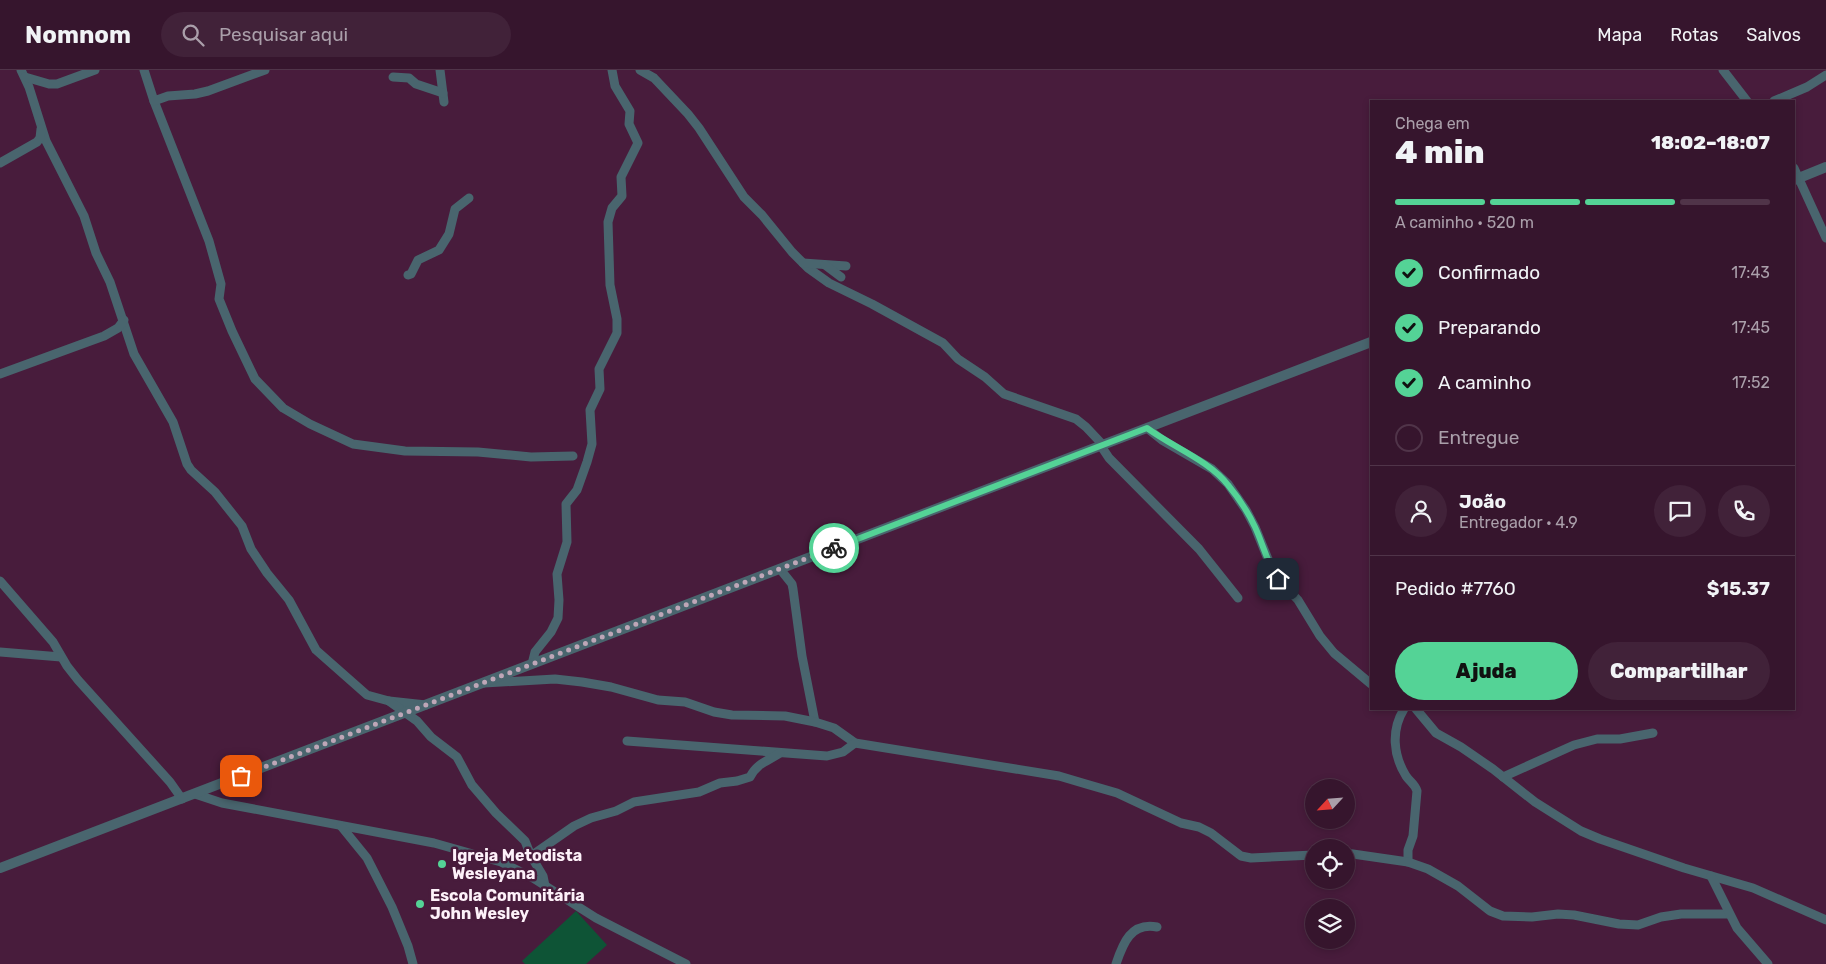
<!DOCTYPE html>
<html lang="pt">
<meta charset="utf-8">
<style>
body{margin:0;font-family:Rubik,sans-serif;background:#412239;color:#f1f3f6;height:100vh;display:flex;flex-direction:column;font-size:19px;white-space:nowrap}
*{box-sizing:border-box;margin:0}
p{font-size:16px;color:#aa9faa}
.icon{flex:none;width:28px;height:28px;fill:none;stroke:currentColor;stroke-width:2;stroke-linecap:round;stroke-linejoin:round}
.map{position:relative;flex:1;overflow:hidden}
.side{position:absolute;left:1370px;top:30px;width:425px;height:610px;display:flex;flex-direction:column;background:#36152d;border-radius:0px;box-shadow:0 2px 8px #0003,0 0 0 1px #503449}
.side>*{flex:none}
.needle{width:32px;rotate:244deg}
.fabs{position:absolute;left:1305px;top:709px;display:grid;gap:10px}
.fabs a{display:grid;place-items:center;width:50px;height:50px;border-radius:50%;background:#36152d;box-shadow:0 2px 8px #0003,0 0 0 1px #503449;font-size:25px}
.pin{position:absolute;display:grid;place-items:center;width:42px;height:42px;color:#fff;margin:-21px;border-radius:10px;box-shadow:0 2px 8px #0006}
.courier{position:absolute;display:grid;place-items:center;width:50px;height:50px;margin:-25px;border:4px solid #54d396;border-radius:50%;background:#fff;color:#222;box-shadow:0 1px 6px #0007}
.headline em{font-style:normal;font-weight:800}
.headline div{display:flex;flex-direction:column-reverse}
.headline{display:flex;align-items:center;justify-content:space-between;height:85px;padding:0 25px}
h1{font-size:32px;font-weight:800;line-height:38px}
.bar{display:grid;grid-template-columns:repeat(4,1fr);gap:8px 5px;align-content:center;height:60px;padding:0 25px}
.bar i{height:6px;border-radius:4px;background:#503449}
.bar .selected{background:#54d396}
.bar p{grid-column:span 4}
.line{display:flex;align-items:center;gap:12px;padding:0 25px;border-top:1px solid #503449}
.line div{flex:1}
.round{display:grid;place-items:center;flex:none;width:52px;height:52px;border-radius:26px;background:#412239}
ol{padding:0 25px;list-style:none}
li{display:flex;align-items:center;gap:15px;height:55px}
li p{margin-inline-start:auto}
li .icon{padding:5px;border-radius:50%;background:#54d396;color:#111;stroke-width:4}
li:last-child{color:#aa9faa}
li i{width:28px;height:28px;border:2px solid #503449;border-radius:50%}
.cta{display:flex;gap:10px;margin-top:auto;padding:10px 25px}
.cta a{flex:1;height:58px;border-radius:30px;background:#54d396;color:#111;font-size:20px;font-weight:800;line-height:58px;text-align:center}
.cta a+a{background:#412239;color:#f1f3f6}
header{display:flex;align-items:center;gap:30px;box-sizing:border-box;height:70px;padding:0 25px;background:#36152d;border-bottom:1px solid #503449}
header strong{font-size:24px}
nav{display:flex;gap:28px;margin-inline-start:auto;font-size:18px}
.search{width:350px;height:45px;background:#412239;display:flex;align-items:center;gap:12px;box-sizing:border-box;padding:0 18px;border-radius:28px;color:#aa9faa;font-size:19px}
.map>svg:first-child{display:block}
</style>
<header>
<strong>Nomnom</strong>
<div class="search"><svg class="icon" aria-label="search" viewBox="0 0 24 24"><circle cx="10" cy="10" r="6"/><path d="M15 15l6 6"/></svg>Pesquisar aqui</div>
<nav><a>Mapa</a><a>Rotas</a><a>Salvos</a></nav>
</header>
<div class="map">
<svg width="1826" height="894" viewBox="0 0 1826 894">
<rect width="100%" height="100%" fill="#481c3c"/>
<!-- green -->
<path fill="#0e5436" d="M 576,841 L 607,875 L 586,894 L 525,894 L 522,891 Z"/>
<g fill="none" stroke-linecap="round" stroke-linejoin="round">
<!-- minor -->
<g stroke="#49656e" stroke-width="9">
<path d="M 21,0 L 29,17 L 46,71 L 84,146 L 96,183 L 110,212 L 134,284 L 173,352 L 187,394 L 191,400 L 215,422 L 242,456 L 251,479 L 267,503 L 289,530 L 316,580 L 367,625 L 389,631 L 426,635"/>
<path d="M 144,0 L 154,31 L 209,171 L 221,214 L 219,229 L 232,261 L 255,309 L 283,338 L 310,354 L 353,374 L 405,381 L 478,382 L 531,387 L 573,386"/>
<path d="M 440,0 L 444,32"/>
<path d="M 640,0 L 654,8 L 688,44 L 699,58 L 744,127 L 762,145 L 792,182 L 808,198 L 829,213 L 872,234 L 943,273 L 958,289 L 985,307 L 1004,324 L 1076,349 L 1086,357 L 1103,375"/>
<path d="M 1723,0 L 1747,31"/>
<path d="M 25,7 L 49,14 L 57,14 L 95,0"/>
<path d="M 393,7 L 409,8 L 416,14 L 443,23"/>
<path d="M 154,31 L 168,26 L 195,24 L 208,21 L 265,0"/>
<path d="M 1774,31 L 1807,17 L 1826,5"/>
<path d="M 0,93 L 37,72 L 40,68 L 41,59"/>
<path d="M 1794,98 L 1826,168"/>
<path d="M 803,193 L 846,196"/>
<path d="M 825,195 L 841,207"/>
<path d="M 408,205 L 411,204 L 418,190 L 439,180 L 449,164 L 455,139 L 469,128"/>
<path d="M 0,304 L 104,266 L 118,258 L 124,250"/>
<path d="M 1147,358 L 1162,370 L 1212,399 L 1228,414 L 1246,440 L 1255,457 L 1272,499 L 1278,509 L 1298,530 L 1320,566 L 1334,583 L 1371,614"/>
<path d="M 1101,376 L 1109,388 L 1199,479 L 1238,528"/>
<path d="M 780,499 L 792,514 L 793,519 L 802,586 L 815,652"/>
<path d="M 0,511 L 53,572 L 67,596 L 78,610 L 170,712 L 182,729"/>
<path d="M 0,582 L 61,587"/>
<path d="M 532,594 L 535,582 L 551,562 L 558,548 L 559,530 L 557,504 L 567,472 L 566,434 L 577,420 L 587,392 L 592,374 L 590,340 L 600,319 L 599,299 L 617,263 L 617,249 L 610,215 L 608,152 L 612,138 L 622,126 L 621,107 L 638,73 L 629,54 L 630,41 L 615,16 L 612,0"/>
<path d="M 484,613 L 555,609 L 582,612 L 611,617 L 658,630 L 685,632 L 714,642 L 732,645 L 785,646 L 815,652 L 834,658 L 855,673 L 1059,706 L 1086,714 L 1117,723 L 1181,753 L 1199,757 L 1211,763 L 1241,786 L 1251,788 L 1314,785"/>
<path d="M 389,631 L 417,651 L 431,667 L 457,687 L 472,715 L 496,743 L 525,771 L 531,786 L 543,806 L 545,816"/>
<path d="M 1404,639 C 1391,660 1393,685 1406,706 C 1410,712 1415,714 1417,721 L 1413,766 L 1408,780 L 1408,792"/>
<path d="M 1416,639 L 1436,663 L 1461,677 L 1493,699 L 1535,732 L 1581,761 L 1600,769 L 1684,798 L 1753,818 L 1826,850"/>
<path d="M 627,671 L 827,686 L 843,682 L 855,673"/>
<path d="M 1503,707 L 1574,675 L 1597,669 L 1620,669 L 1653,663"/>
<path d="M 195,724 L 222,733 L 434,773 L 501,792 L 533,808 L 596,848 L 686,894"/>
<path d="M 341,756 L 367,788 L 392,837 L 408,876 L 413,894"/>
<path d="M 1346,783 L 1408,792 L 1428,799 L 1458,816 L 1490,841 L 1503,846 L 1532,847 L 1558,844 L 1574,845 L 1619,854 L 1638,855 L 1661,847 L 1681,844 L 1729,844"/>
<path d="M 531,786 L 574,756 L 591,748 L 616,741 L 634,732 L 699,722 L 720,713 L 737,711 L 750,707 C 757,693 768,691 780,683"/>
<path d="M 1711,806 L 1737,858 L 1768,894"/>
<path d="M 1116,894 C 1123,873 1131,852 1157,857"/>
</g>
<!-- tertiary -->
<g stroke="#49656e" stroke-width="10">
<path d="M 1794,110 L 1826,97"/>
<path d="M 0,798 L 1371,272"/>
</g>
</g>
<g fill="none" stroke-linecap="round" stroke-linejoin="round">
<!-- done -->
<path stroke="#bea6b7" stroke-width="5" stroke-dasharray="0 9" d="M 241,706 L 834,478"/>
<!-- route -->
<path stroke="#54d396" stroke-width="6" d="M 834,478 L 1147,358 C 1171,376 1210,391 1228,415 C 1238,427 1248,442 1255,457 C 1263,474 1267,493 1278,509"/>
</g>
<!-- markers -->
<g fill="#54d396" stroke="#481c3c" stroke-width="2">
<circle cx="442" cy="794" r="5"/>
<circle cx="420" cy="834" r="5"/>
</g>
<g text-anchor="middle" stroke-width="5" stroke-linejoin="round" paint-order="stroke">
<!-- poi labels -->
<g font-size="16" font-weight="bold" fill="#fdf1f9" stroke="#481c3c" text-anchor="start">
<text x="452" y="791">Igreja Metodista<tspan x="452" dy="18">Wesleyana</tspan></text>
<text x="430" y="831">Escola Comunitária<tspan x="430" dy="18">John Wesley</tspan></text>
</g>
</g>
</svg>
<div class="fabs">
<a><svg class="needle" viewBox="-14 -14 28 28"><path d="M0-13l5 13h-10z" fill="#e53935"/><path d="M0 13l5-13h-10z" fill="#aa9faa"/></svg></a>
<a><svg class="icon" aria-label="locate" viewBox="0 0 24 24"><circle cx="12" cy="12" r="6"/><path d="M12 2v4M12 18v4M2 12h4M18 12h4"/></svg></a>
<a><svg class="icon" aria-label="layers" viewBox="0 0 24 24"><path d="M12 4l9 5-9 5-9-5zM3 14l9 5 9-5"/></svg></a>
</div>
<div class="pin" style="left:241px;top:706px;background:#ea580c"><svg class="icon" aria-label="bag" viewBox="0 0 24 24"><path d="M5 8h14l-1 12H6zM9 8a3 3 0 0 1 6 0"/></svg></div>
<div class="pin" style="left:1278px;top:509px;background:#1f2937"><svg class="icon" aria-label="home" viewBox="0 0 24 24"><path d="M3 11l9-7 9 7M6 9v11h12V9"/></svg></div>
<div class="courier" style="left:834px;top:478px"><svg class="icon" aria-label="bike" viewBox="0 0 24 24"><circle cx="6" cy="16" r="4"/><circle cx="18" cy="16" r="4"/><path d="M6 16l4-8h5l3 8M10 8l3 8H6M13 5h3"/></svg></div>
<section class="side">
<div class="headline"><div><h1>4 min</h1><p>Chega em</p></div><em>18:02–18:07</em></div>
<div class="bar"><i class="selected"></i><i class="selected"></i><i class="selected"></i><i></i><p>A caminho · 520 m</p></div>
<ol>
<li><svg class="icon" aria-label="check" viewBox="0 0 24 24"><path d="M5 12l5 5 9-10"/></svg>Confirmado<p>17:43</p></li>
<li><svg class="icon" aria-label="check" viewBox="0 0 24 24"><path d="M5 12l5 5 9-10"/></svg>Preparando<p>17:45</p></li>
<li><svg class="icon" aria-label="check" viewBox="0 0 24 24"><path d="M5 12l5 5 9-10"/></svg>A caminho<p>17:52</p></li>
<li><i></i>Entregue</li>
</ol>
<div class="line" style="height:90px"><a class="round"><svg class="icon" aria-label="person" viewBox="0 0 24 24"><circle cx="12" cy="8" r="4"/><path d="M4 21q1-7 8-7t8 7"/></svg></a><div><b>João</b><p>Entregador · 4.9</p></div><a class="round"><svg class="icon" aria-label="chat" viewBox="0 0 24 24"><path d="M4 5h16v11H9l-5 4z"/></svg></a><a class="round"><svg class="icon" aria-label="phone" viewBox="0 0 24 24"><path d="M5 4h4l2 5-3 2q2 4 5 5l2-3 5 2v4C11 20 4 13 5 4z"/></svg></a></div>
<div class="line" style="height:65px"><div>Pedido #7760</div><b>$15.37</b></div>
<div class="cta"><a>Ajuda</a><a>Compartilhar</a></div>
</section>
</div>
